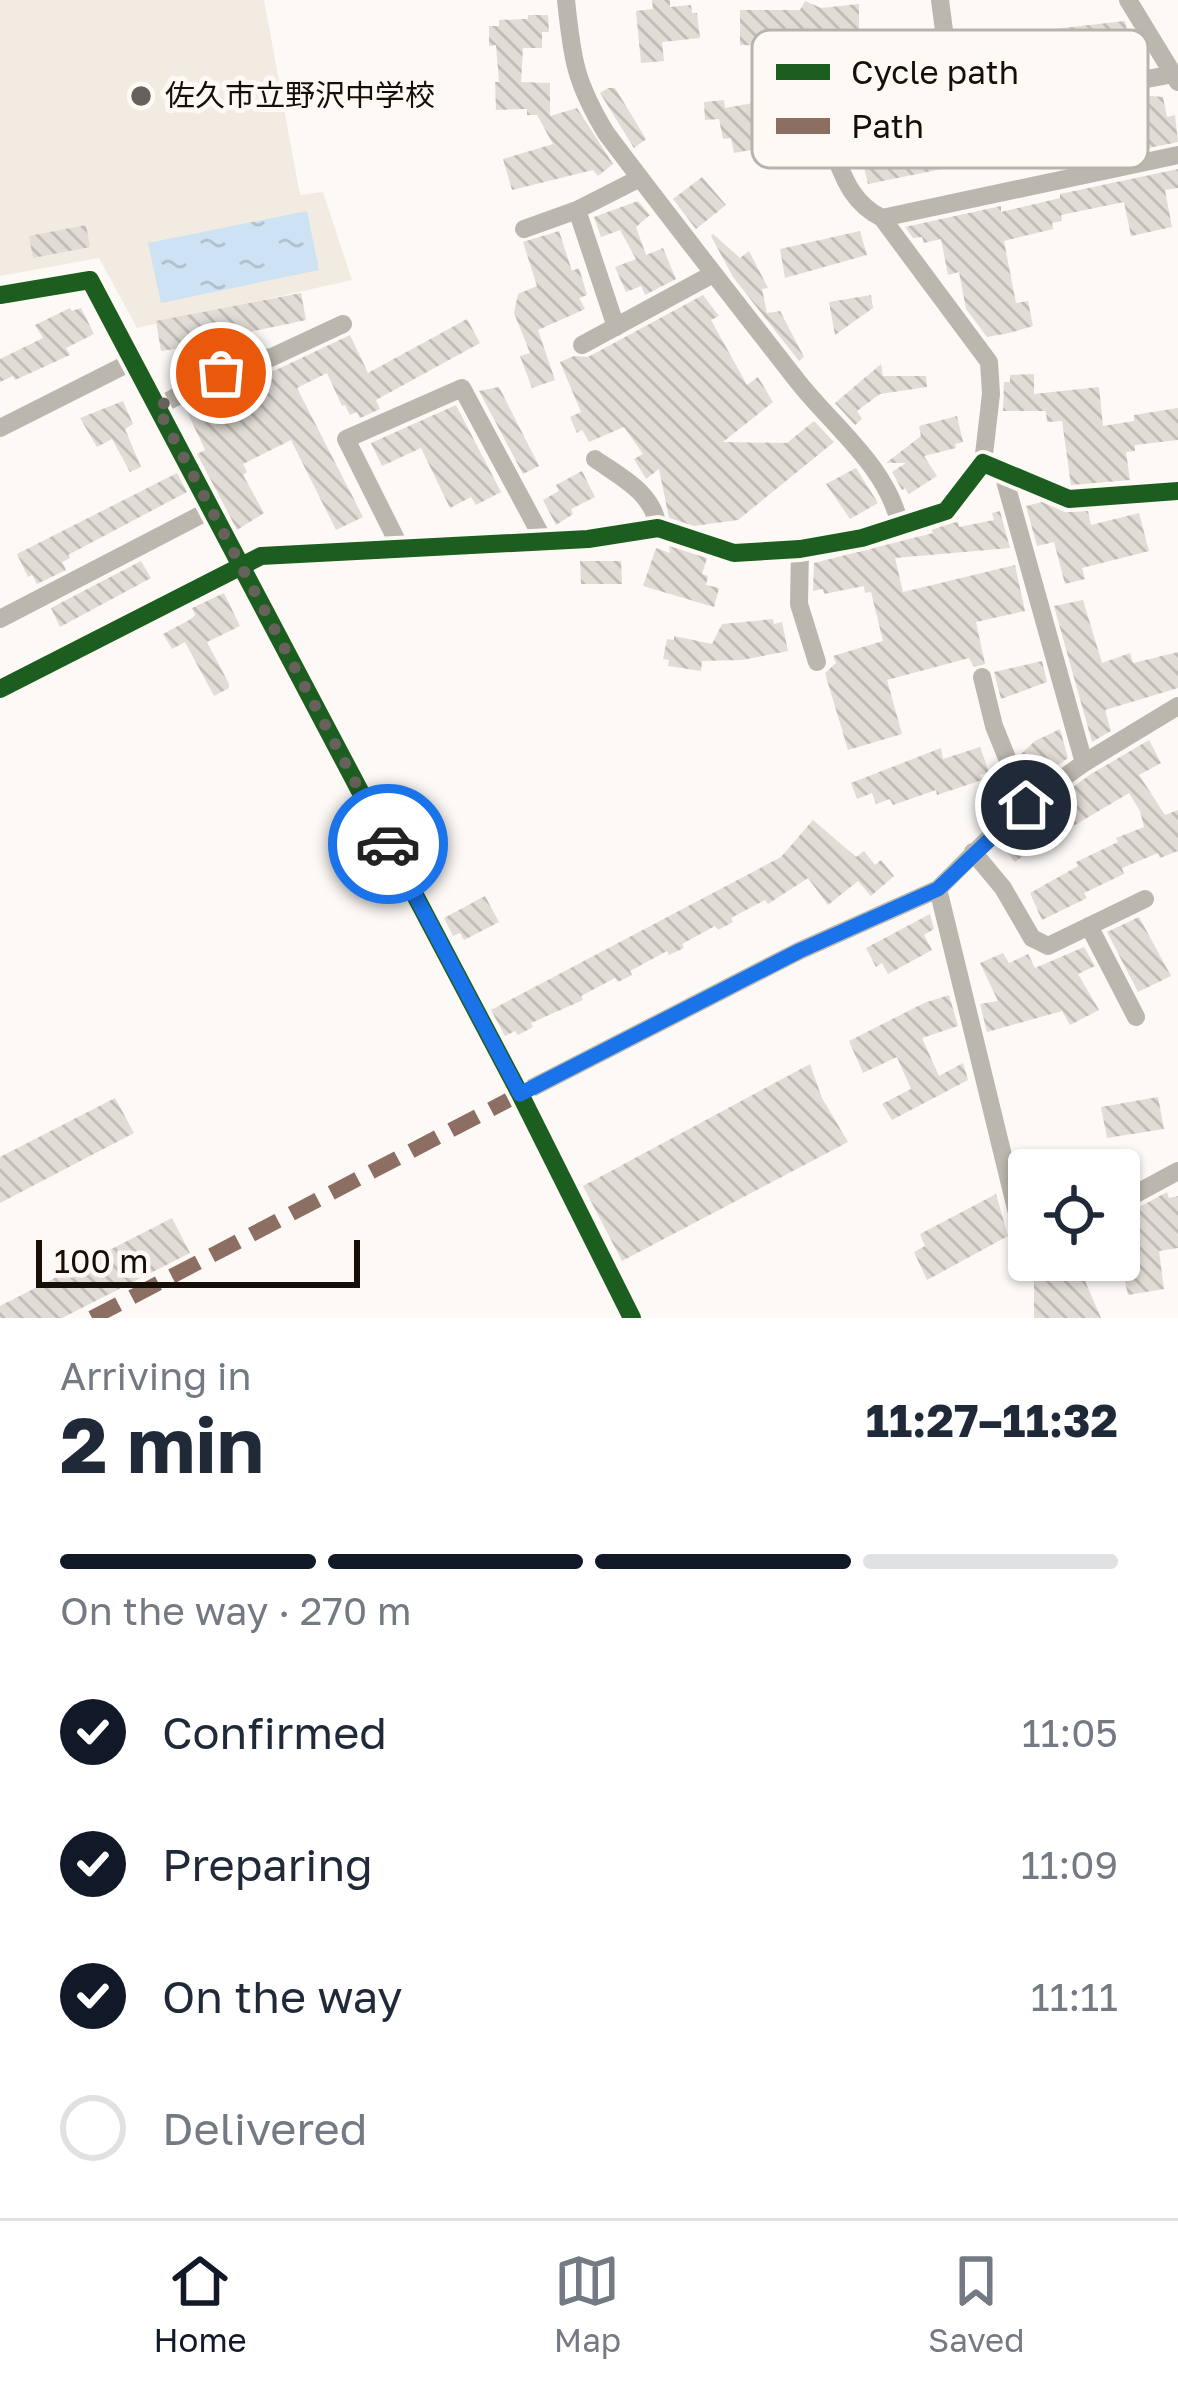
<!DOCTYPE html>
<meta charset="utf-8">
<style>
body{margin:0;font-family:"Golos Text","Noto Sans JP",sans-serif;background:#f6f6f7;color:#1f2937;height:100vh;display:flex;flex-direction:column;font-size:45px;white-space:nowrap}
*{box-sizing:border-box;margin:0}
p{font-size:39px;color:#747a83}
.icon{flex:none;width:66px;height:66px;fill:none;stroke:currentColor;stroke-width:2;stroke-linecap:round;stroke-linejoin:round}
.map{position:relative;height:1318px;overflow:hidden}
.side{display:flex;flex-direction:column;background:#fff;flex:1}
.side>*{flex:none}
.fabs{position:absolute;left:1008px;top:1149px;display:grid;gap:24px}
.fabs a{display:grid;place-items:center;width:132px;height:132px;border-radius:12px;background:#fff;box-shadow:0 3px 9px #0004;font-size:60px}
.scale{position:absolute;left:36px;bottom:30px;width:324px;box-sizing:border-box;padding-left:12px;border:6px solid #170f07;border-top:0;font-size:33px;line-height:42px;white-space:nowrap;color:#170f07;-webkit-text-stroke:9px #fef9f4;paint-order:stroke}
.pin{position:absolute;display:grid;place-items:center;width:102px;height:102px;color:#fff;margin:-51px;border:6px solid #fff;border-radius:50%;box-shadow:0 3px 12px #0007}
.courier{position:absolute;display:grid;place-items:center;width:120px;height:120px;margin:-60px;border:9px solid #1a73e8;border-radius:50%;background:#fff;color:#222;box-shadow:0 3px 15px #0007}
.summary em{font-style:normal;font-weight:700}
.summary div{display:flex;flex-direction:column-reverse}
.summary{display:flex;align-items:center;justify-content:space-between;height:204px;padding:0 60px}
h1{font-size:78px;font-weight:700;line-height:90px}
.bar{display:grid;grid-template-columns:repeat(4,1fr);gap:18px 12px;align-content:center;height:144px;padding:0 60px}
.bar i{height:15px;border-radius:9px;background:#e0e1e3}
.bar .current{background:#111827}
.bar p{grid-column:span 4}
ol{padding:0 60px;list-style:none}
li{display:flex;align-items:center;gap:36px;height:132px}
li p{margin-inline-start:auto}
li .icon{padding:12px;border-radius:50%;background:#111827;color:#fff;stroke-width:4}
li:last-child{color:#747a83}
li i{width:66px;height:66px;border:6px solid #e0e1e3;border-radius:50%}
.menu{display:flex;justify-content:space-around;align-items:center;height:168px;border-top:3px solid #e0e1e3;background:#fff;font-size:33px;color:#747a83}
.menu a{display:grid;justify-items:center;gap:6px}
.menu .current{color:#111827}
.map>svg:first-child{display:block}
</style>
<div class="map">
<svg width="1178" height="1318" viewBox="0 0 1178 1318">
<defs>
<pattern id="water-ripples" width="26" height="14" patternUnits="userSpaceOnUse" patternTransform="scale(3)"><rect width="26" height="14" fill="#cde3f3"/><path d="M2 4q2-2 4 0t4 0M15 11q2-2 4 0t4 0" fill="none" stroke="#afc2cf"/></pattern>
<pattern id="building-back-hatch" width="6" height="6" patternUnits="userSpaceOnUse" patternTransform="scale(3)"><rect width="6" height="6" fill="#e2dcd6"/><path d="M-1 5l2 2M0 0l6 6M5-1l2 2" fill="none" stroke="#c1bcb6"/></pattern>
</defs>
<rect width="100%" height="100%" fill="#fcf9f6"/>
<!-- built -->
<path fill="#f2ebe2" d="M 0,0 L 264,0 L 300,195 L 323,192 L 352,280 L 137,328 L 99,258 L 0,276 Z"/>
<!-- water -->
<path fill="url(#water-ripples)" d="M 307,211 L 319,270 L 161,303 L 148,243 Z"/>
<!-- building -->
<g fill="url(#building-back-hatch)">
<path d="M 652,0 L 670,0 L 670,7 L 691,5 L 692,13 L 697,13 L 700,38 L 662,42 L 664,61 L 641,63 L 636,11 L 653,9 Z"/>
<path d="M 805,1 L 821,8 L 859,4 L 859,48 L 740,45 L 740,10 L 800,10 Z"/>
<path d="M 528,15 L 548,15 L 549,32 L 542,32 L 542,48 L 523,48 L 521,82 L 550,83 L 550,116 L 577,108 L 613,164 L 598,176 L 593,170 L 512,190 L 503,159 L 553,144 L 537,115 L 527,115 L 527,109 L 496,110 L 495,82 L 499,82 L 496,45 L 489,46 L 489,26 L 499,26 L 499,20 L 528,19 Z"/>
<path d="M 1125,21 L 1131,49 L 1063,57 L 1065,63 L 1057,65 L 1058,70 L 1014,78 L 1014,74 L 977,81 L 976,75 L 964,77 L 960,50 L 1002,41 L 1001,35 Z"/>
<path d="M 608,88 L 615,88 L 646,139 L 634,148 L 600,93 Z"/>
<path d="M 1151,96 L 1163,97 L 1167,117 L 1175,115 L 1178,142 L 1103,157 L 1100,137 L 1064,144 L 1062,131 L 1031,137 L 1027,115 L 1055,109 L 1056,115 Z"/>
<path d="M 724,100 L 725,108 L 765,101 L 768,109 L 788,106 L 796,142 L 734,153 L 731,138 L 723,139 L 719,119 L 705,120 L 704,102 Z"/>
<path d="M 879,120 L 884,140 L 939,134 L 947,168 L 868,184 L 855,131 L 860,130 L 859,124 Z"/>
<path d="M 1178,169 L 1178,188 L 1165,190 L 1172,227 L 1131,236 L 1124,202 L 1061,215 L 1062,221 L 1052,223 L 1053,229 L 1004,241 L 1016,303 L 1028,301 L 1033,326 L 1009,333 L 987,337 L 966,309 L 959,272 L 948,275 L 941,239 L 924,243 L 922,237 L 913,238 L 905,227 L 1001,206 L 1001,212 L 1060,198 L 1060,194 Z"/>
<path d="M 702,177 L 726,205 L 696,229 L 673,199 Z"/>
<path d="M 638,201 L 650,215 L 636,227 L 646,255 L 663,248 L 676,279 L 645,295 L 641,286 L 626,292 L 615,267 L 636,259 L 620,230 L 601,237 L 594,217 Z"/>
<path d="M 86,225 L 90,247 L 33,258 L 29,236 Z"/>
<path d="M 559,231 L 572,271 L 579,268 L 587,295 L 579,298 L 585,309 L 538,330 L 555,380 L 532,388 L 520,356 L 530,353 L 514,313 L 518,294 L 537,286 L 523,242 Z"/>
<path d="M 860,231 L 867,255 L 785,278 L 780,249 Z"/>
<path d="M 713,234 L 740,258 L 749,251 L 768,288 L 762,289 L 767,313 L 780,311 L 804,357 L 799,361 L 733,277 L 711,236 Z"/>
<path d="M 301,293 L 306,320 L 240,334 L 241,339 L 161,351 L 156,321 Z"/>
<path d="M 703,295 L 719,316 L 711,320 L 747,385 L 758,377 L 773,402 L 723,442 L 787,443 L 814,421 L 834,442 L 738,520 L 694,526 L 669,518 L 659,469 L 646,479 L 634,459 L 643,454 L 624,427 L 589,442 L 582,430 L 577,433 L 570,417 L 581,412 L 560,362 L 574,356 L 588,357 Z"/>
<path d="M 871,295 L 873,308 L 835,335 L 829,302 Z"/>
<path d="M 70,308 L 72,311 L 81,308 L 94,334 L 66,348 L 70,355 L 15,380 L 13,376 L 0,382 L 0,359 L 43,338 L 35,325 Z"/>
<path d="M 467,319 L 480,343 L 376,400 L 380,409 L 360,418 L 357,412 L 350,415 L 345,405 L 342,406 L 327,373 L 297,388 L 363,517 L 336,530 L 291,440 L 243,464 L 247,472 L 243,475 L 264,513 L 237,530 L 197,454 L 205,450 L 185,407 L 254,371 L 256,376 L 276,370 L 350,335 L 368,373 Z"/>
<path d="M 881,364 L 883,376 L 926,376 L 927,387 L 880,394 L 857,411 L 862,419 L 855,425 L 835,403 Z"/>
<path d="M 1034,374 L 1034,394 L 1099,387 L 1103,426 L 1134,421 L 1134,415 L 1178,408 L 1178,440 L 1135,445 L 1135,451 L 1126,452 L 1130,480 L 1071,485 L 1062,421 L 1047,422 L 1046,411 L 1003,411 L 1004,382 L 1010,382 L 1010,375 Z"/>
<path d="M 499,387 L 539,466 L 523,474 L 479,391 Z"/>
<path d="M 123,401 L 133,424 L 125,429 L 141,467 L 130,472 L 112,439 L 97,447 L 80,418 Z"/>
<path d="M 456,405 L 501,492 L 476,505 L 471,497 L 450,508 L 421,448 L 382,466 L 371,443 Z"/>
<path d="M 957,416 L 963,442 L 955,444 L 956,448 L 924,456 L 937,476 L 909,494 L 905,488 L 902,490 L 892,472 L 906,463 L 886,463 L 921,436 L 919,426 Z"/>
<path d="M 856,468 L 878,503 L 850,519 L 826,484 Z"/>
<path d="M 582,471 L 595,497 L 571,509 L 573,514 L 556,525 L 543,500 L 559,491 L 556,485 Z"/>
<path d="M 177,473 L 187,492 L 68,555 L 70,558 L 62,562 L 66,570 L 37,584 L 32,575 L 28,577 L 17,554 Z"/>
<path d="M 1042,502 L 1065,512 L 1088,511 L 1091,525 L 1139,513 L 1149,551 L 1082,568 L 1085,579 L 1065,584 L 1054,542 L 1037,546 L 1026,506 Z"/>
<path d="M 1000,511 L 1010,548 L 895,558 L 903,592 L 1015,565 L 1025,611 L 976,622 L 985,664 L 974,667 L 969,658 L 887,680 L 902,734 L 848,750 L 825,673 L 836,663 L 833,656 L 883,641 L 871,592 L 865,593 L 864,586 L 824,594 L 823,589 L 813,591 L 814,563 L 933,533 L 931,530 L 952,523 L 958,522 L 959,527 L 994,520 L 992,513 Z"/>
<path d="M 669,546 L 707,558 L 702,574 L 708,576 L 706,585 L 719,588 L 714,607 L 643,586 L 656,548 L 670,553 Z"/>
<path d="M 141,561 L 151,578 L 60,627 L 51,608 Z"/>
<path d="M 580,561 L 621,561 L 622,584 L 581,584 Z"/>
<path d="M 224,593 L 240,626 L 207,642 L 229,684 L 229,688 L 214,696 L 185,642 L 172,649 L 163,634 L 191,619 L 195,615 L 192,608 Z"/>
<path d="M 1083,600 L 1102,663 L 1130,653 L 1133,663 L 1178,652 L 1178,688 L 1105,710 L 1111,731 L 1092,742 L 1054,606 Z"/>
<path d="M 773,619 L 774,624 L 782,622 L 788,651 L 742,660 L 702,661 L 701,671 L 668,666 L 669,660 L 663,659 L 667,639 L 674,640 L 674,636 L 712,644 L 722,624 Z"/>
<path d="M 1042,661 L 1047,682 L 1001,699 L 994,672 Z"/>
<path d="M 1060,729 L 1068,758 L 1039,779 L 1035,773 L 1029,776 L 1020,755 L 1035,741 Z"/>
<path d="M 1149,740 L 1161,763 L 1139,775 L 1165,815 L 1178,810 L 1178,851 L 1160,858 L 1158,853 L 1122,868 L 1124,874 L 1084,893 L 1087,898 L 1042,920 L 1030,893 L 1078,866 L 1076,862 L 1118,842 L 1116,838 L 1144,827 L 1140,811 L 1129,793 L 1070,828 L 1066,822 L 1015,862 L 1001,845 L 1022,824 L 1091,774 Z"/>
<path d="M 980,747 L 989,772 L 980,775 L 982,780 L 937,795 L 936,790 L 893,805 L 890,799 L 876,804 L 872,793 L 857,799 L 851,783 L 941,748 L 943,759 Z"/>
<path d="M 813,820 L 856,857 L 864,851 L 875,865 L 881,860 L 894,876 L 871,896 L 858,881 L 828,905 L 808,878 L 768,904 L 765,900 L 731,918 L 733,922 L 718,930 L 715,926 L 682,944 L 684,948 L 669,955 L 667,951 L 630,971 L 632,975 L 618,982 L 615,978 L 581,996 L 583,1000 L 531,1023 L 533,1027 L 518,1035 L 515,1031 L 505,1036 L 491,1010 L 781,857 Z"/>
<path d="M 485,896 L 499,922 L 464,940 L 460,933 L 453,936 L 444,918 Z"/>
<path d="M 930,914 L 934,929 L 924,935 L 932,950 L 888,974 L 882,963 L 876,967 L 866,948 Z"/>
<path d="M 1139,917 L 1171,976 L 1138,992 L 1107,932 Z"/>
<path d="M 1084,947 L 1095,966 L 1078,974 L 1099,1010 L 1070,1025 L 1062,1011 L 987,1032 L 980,1004 L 998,1001 L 980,963 L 1003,953 L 1009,963 L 1028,954 L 1035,968 Z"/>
<path d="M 949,995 L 958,1026 L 922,1038 L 939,1076 L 963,1063 L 968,1080 L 892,1120 L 882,1104 L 911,1089 L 897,1057 L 863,1073 L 849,1041 L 924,1003 Z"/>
<path d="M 810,1064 L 822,1098 L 848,1142 L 622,1261 L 583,1186 Z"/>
<path d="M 1158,1097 L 1164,1129 L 1107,1138 L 1101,1107 Z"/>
<path d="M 115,1098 L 134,1133 L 0,1203 L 0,1157 Z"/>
<path d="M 1167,1192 L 1169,1198 L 1178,1196 L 1178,1248 L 1159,1251 L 1164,1289 L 1128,1295 L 1119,1254 L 1119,1218 Z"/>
<path d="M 996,1194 L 1008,1236 L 927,1280 L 914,1252 L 925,1246 L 920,1234 Z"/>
<path d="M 172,1218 L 190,1253 L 62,1318 L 0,1318 L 0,1306 Z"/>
<path d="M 1034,1260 L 1076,1260 L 1101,1318 L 1034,1318 Z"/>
</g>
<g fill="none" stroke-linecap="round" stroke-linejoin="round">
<!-- street -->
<g stroke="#bbb7ae" stroke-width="18">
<path d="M 566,0 C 572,58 575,82 606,133 C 669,217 734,300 799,383 C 835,428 887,467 900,525"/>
<path d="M 940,0 L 955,114 L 1174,74"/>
<path d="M 1128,0 L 1178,82"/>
<path d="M 830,143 C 843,175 850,202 882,218"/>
<path d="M 577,210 L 616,327"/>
<path d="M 524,229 L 577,210 L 640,178"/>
<path d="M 0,295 L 90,280 L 520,1094 L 632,1318"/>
<path d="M 582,345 L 713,274"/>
<path d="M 157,407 L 253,356 L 270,358 L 343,324"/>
<path d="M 0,428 L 133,361"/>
<path d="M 595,459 C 622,478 654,493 658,528"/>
<path d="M 983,463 L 991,394 L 989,362 L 882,218 L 1178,155"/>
<path d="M 1002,470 L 1084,763"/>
<path d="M 401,549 L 346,439 L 462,388 L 543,539"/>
<path d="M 800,549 L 799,604 L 817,662"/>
<path d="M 0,619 L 212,509"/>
<path d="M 982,677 L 994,726 L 1026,805"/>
<path d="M 0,689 L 261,556 L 588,539 L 658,528 L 734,553 L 800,549 L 862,538 L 946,511 L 983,463 L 1069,499 L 1178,491"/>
<path d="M 973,852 L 1003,888 L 1032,938 L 1048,946 L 1145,899"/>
<path d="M 938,889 L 1019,1221 L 1029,1225"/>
<path d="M 1089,926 L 1136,1017"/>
<path d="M 520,1094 L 799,951 L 938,889 L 1013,814 L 1084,763 L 1178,706"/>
<path d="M 1119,1203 L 1178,1171"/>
</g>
<!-- quiet -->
<path stroke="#8d6e63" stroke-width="15" stroke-dasharray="30 15" stroke-linecap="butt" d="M 92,1318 L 520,1094"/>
<!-- cycleway casing -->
<g stroke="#fef9f4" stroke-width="26">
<g id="cycleway">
<path d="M 0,295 L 90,280 L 520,1094 L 632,1318"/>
<path d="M 0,689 L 261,556 L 588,539 L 658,528 L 734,553 L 800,549 L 862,538 L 946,511 L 983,463 L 1069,499 L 1178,491"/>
</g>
</g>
<!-- cycleway -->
<use href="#cycleway" stroke="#1b5e20" stroke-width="18"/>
</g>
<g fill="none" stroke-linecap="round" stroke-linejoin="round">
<!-- done -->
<path stroke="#67615b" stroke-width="12" stroke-dasharray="0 21.6" d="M 221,373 L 157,407 L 388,844"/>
<!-- route -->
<path stroke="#1a73e8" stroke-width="15" d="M 388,844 L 520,1094 L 799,951 L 938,889 L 1026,805"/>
</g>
<!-- markers -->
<circle fill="#67615b" stroke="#fef9f4" stroke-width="4.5" cx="141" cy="96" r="12"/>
<g text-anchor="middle" stroke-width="10" stroke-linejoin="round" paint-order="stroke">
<!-- poi labels -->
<g font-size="30" fill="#170f07" stroke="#fef9f4" text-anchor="start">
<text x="165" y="106">佐久市立野沢中学校</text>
</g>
</g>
<!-- legend -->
<rect x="752" y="30" width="396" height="138" rx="18" fill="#fef9f4" stroke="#b9b3ad" stroke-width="3"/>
<rect x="776" y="64" width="54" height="16" fill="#1b5e20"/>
<rect x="776" y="118" width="54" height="16" fill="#8d6e63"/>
<g font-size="33" fill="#170f07">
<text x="851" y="84">Cycle path</text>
<text x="851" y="138">Path</text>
</g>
</svg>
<div class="fabs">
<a><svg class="icon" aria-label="locate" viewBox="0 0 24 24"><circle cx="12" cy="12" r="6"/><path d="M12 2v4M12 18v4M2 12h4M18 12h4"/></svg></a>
</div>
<div class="scale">100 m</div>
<div class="pin" style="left:221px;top:373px;background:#ea580c"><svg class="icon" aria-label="bag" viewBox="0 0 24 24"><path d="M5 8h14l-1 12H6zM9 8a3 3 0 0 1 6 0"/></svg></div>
<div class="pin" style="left:1026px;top:805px;background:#1f2937"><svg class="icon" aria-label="home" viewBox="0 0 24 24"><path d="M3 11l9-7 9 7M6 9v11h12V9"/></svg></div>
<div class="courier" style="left:388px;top:844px"><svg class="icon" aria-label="car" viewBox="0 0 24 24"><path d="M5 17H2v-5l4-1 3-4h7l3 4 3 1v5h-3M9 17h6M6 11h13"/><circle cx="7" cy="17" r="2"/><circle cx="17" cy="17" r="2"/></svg></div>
</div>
<section class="side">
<div class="summary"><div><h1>2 min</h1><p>Arriving in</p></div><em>11:27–11:32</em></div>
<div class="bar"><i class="current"></i><i class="current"></i><i class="current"></i><i></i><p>On the way · 270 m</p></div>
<ol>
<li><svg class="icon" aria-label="check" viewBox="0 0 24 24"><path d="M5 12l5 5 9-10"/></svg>Confirmed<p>11:05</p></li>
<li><svg class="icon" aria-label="check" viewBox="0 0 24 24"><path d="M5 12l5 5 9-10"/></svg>Preparing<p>11:09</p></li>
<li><svg class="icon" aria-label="check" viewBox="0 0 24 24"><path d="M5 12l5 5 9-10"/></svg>On the way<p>11:11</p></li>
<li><i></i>Delivered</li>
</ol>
</section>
<nav class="menu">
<a class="current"><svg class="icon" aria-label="home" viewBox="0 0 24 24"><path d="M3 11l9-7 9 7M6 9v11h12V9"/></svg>Home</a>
<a><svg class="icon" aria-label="map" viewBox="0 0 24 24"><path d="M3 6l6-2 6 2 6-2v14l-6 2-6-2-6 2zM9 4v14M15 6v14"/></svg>Map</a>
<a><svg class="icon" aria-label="saved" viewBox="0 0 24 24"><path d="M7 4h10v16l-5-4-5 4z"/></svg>Saved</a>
</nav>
